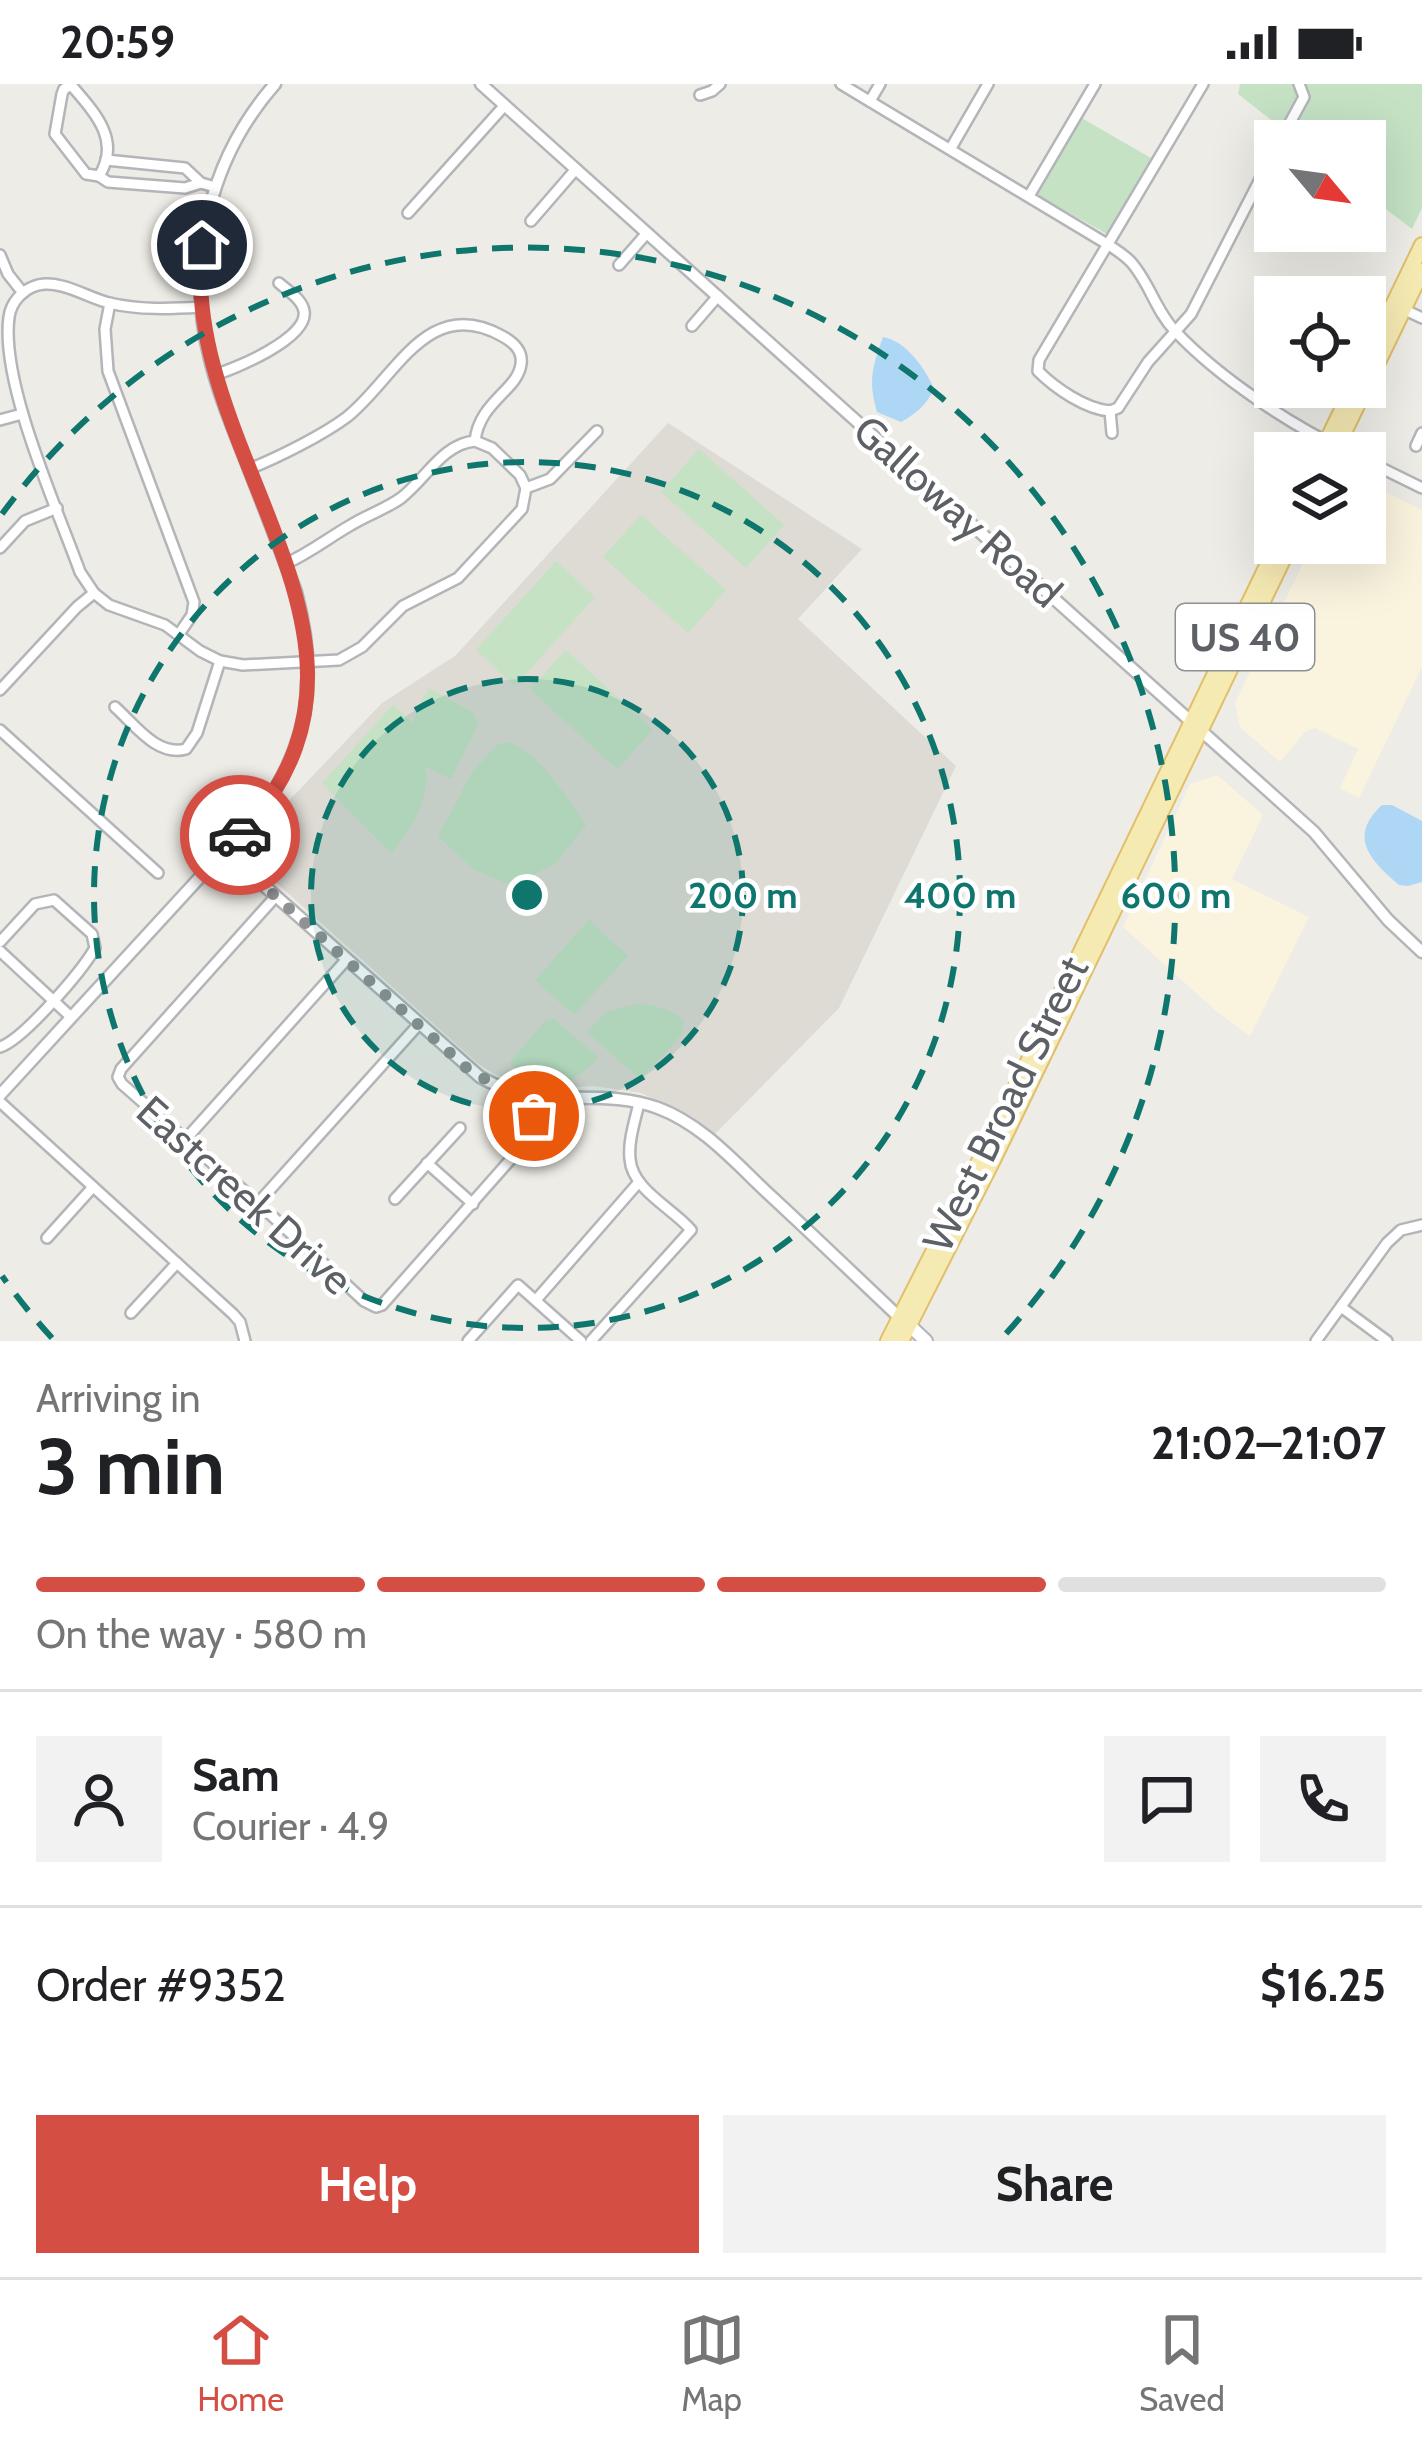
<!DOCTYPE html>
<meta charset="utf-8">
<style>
body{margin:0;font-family:Cabin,sans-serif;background:#f2f2f2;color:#202124;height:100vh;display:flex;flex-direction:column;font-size:45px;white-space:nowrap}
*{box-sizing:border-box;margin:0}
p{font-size:39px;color:#757577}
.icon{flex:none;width:66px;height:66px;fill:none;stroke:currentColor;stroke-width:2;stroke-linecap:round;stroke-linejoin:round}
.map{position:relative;height:1257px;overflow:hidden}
.details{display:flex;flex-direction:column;background:#fff;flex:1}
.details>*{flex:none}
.needle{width:78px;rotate:119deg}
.buttons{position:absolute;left:1254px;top:36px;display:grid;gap:24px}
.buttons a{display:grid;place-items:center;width:132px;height:132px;border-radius:0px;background:#fff;box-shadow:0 12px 48px #0002;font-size:60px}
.pin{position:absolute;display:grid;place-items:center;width:102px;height:102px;color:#fff;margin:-51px;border:6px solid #fff;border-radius:50%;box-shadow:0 3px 12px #0007}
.courier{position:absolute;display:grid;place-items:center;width:120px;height:120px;margin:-60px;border:9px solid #d54e44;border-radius:50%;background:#fff;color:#222;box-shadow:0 3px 15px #0007}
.headline em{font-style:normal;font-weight:800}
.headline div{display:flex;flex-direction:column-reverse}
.headline{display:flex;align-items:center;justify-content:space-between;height:204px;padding:0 36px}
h1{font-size:78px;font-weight:800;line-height:90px}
.bar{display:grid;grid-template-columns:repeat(4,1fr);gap:18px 12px;align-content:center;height:144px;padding:0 36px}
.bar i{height:15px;border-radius:9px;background:#e0e0e0}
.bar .current{background:#d54e44}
.bar p{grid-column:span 4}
.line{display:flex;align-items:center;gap:30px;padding:0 36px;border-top:3px solid #e0e0e0}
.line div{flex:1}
.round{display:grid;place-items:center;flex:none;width:126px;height:126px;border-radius:0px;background:#f2f2f2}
.action{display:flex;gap:24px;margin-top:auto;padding:24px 36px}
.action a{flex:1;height:138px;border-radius:0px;background:#d54e44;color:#fff;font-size:48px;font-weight:800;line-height:138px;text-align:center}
.action a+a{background:#f2f2f2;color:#202124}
.status{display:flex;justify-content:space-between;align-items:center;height:84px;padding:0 60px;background:#fff;direction:ltr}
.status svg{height:33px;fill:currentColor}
.tab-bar{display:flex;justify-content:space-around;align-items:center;height:168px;border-top:3px solid #e0e0e0;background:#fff;font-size:33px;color:#757577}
.tab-bar a{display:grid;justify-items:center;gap:6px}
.tab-bar .current{color:#d54e44}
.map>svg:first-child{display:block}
</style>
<div class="status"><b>20:59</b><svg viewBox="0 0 49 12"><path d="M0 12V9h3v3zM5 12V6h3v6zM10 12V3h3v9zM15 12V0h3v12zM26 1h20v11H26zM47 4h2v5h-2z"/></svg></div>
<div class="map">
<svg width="1422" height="1257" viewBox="0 0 1422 1257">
<rect width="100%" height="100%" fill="#eeece6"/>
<!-- commercial -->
<g fill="#faf3de">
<path d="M 1365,398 L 1422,426 L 1422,583 L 1359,714 L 1340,704 L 1358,665 L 1315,644 L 1305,648 L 1280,678 L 1240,643 L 1235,619 L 1308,469 L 1317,473 L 1324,459 L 1365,459 Z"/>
<path d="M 1217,691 L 1263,731 L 1232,795 L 1309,833 L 1250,952 L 1216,927 L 1123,843 L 1190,700 Z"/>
</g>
<!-- education -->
<path fill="#dddbd4" d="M 668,339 L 862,465 L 798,535 L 956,682 L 839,924 L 715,1050 L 688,1030 L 641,1009 L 594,1002 L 540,1005 L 494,990 L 477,979 L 241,767 L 382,619 L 455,572 Z"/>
<!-- green -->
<g fill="#c5e2c5">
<path d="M 1240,0 L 1422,0 L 1422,124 L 1412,145 L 1365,109 L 1365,57 L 1298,57 L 1238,10 Z"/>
<path d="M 1078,32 L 1151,74 L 1107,150 L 1034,109 Z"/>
<path d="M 699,365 L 784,441 L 746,484 L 661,408 Z"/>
<path d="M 641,431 L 726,506 L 688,549 L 603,473 Z"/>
<path d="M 556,477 L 595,513 L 515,602 L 476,566 Z"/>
<path d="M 566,566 L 653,646 L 617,685 L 530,605 Z"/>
<path d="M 429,604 L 474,629 L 478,641 L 451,695 L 426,683 C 429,715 413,745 391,769 L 322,699 L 393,621 L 413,639 L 418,623 Z"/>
<path d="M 510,658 C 545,675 564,711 586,741 L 556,779 L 513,802 L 475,786 L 438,753 L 472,688 L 498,660 Z"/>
<path d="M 589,836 L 628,872 L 574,931 L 535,896 Z"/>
<path d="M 636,920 C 655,921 669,924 684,937 L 681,951 L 641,996 L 587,948 L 606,928 Z"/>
<path d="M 554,935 L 598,973 C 568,1009 545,1007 509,979 L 546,936 Z"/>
</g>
<!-- water -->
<g fill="#aed7f5">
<path d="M 883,253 C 906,257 925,284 934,305 C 926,321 917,329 901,338 L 877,328 C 868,297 872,283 883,253 Z"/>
<path d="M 1382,721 L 1392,721 L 1422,737 L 1422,798 L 1408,802 L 1399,801 C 1371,777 1347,753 1382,721 Z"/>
</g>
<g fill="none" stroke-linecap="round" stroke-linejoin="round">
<!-- minor casing -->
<g stroke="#b3b5b9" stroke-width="14">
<g id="minor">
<path d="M 841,0 L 1107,160 C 1115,165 1123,170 1130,177 C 1149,197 1155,226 1175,247 C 1219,294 1292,342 1350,369"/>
<path d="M 71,1 C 94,28 122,56 99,92 L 86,90 L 55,50 L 62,10 L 64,5 Z"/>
<path d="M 700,11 L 712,7 L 720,0"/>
<path d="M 870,17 L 880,0"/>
<path d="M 1280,57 L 1304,13 L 1299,0"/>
<path d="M 951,64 L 988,0"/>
<path d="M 106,76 L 185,84 L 201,99 L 215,103"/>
<path d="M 99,92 L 108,98 L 185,104 L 201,99"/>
<path d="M 1029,112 L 1095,0"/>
<path d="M 408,129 L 505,21"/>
<path d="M 531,137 L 576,85"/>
<path d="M 0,171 L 8,190 L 23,209"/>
<path d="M 619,181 L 647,149"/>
<path d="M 110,219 L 105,245 L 108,287 L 194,518 L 192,531 L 179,550"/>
<path d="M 200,223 C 170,225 139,226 109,219 C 86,213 62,196 38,201 C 23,205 11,218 9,233 C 0,298 57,424 80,488 L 94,509 L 109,521 L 165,541 L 200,567 L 220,577 L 243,581 L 339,576 L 362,563 L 403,522 L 458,494 L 522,425 L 526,404 L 520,391 L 492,364 L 475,357"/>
<path d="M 1403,225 L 1422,234"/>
<path d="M 692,242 L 718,212"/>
<path d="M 214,291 C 235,285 309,254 304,227 C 302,215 288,207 279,199"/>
<path d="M 1110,327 C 1085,325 1055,304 1038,287 L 1039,276 L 1203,0"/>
<path d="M 1110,327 L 1118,324 L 1148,278 L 1191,230 L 1275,66"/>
<path d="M 1110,327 L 1112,349"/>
<path d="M 0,336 L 22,330"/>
<path d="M 1416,362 L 1422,349"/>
<path d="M 1365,376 L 1422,404"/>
<path d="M 249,385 C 277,374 323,351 347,333 C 395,295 427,210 502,252 C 513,258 523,266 521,280 C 518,306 479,318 475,357"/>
<path d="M 526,404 L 550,395 L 597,347"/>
<path d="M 0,464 L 25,437 L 57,424"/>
<path d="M 285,480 C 310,469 328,454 351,441 C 367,431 386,425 401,414 C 426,395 442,360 475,357"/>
<path d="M 0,606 L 77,523 L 94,509"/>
<path d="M 115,623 C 135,641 157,673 186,665 L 197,649 L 220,577"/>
<path d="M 0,646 L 158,789"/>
<path d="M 276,812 L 121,985 L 118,993 L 122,1000 L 258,1119 L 364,1217 L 376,1223 L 382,1221 L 518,1067 L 527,1049 L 539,1014"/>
<path d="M 0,858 L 35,820 L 54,816 L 92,850 L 95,864 C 82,887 23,956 0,963"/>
<path d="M 0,867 L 71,933"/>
<path d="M 0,1018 L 233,1230 L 240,1238 L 245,1257"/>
<path d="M 185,1056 L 347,875"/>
<path d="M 427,1079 L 473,1120"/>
<path d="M 395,1115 L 460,1044"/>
<path d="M 258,1119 L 419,940"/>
<path d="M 47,1154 L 93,1103"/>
<path d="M 536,1216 L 639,1098"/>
<path d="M 1341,1223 L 1387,1257"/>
<path d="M 131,1229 L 177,1179"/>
<path d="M 468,1257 L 518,1201 L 581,1257"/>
<path d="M 591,1257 L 691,1146 C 674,1125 632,1106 630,1075 C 628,1057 635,1037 639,1019"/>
<path d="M 1316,1257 L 1387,1159 L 1401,1146 L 1422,1141"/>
</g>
</g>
<!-- tertiary casing -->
<g stroke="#b3b5b9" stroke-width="15">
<g id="tertiary">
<path d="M 481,0 L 1314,748 L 1388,836 L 1422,868"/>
<path d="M 225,767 L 480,993 C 545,1030 595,1001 658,1024 C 704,1041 738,1082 773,1114 C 816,1154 858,1194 900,1234"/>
<path d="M 0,1011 L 258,730 C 311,661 318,590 296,508 C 281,468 266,428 250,388 C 236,351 219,313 210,275 C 185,178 209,75 275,0"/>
</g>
</g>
<!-- secondary casing -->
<g stroke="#b2b4b8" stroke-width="16">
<path id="secondary" d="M 906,1238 L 926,1257"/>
</g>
<!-- primary casing -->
<g stroke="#e1bf6b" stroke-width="18">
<g id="primary">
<path d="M 1365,279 L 1422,161"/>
<path d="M 1321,369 L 1353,303"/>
<path d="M 1334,369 L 1422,187"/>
<path d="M 888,1257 L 997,1042 L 1278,459"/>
<path d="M 901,1257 L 994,1074 L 1291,459"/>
</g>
</g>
<!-- minor -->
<use href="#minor" stroke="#fff" stroke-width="9"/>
<!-- tertiary -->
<use href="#tertiary" stroke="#fff" stroke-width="10"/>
<!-- secondary -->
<use href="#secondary" stroke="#fff" stroke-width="12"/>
<!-- primary -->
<use href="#primary" stroke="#f6eab3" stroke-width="14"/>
</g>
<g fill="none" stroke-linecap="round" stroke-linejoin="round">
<!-- done -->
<path stroke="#909192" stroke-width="12" stroke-dasharray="0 21.6" d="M 240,751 L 225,767 L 469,986 L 503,1005 L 539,1014 L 534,1032"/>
<!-- route -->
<path stroke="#d54e44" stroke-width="15" d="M 202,161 C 178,371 421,559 240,751"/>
</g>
<!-- distance rings -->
<circle cx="527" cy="811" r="216" fill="#0f766e" fill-opacity=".12"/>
<g fill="none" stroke="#0f766e" stroke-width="6" stroke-dasharray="21 15">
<circle cx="527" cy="811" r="216"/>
<circle cx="527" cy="811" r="433"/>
<path d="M52 1254A649 649 0 0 1 2 1192M2 430A649 649 0 1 1 1002 1254"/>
</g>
<g text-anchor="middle" stroke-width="9" stroke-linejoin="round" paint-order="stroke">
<!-- shield labels -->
<rect fill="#fff" stroke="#8e9092" stroke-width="3" x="1176" y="520" width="138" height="66" rx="9"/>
<g font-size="39" font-weight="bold" fill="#5d6064">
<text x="1245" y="567">US 40</text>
</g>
<!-- street labels -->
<g font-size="42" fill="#5d6064" stroke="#fff">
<text transform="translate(958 427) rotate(42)" y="15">Galloway Road</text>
<text transform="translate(1005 1020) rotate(-64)" y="15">West Broad Street</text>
<text transform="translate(245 1111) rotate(42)" y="15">Eastcreek Drive</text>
</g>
</g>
<circle cx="527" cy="811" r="18" fill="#0f766e" stroke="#fff" stroke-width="6"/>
<g font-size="36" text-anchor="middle" font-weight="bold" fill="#0f766e" stroke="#fff" stroke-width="9" stroke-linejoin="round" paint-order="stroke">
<text x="743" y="824">200 m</text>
<text x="960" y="824">400 m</text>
<text x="1176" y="824">600 m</text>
</g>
</svg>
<div class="buttons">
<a><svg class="needle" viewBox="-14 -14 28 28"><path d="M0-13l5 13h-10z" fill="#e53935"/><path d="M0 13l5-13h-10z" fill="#757577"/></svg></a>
<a><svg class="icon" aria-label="locate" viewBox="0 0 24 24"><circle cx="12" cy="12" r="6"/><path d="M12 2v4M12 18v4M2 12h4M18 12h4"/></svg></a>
<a><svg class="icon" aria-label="layers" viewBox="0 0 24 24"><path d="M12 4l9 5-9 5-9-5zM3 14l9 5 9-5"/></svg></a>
</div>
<div class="pin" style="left:534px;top:1032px;background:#ea580c"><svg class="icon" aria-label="bag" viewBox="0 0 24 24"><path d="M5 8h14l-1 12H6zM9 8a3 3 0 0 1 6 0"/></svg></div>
<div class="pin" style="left:202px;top:161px;background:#1f2937"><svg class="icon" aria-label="home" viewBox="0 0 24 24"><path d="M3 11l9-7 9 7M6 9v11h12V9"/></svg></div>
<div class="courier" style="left:240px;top:751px"><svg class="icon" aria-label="car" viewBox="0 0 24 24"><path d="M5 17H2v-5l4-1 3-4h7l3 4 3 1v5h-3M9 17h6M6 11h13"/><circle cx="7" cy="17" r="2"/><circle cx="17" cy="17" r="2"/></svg></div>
</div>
<section class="details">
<div class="headline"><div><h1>3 min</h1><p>Arriving in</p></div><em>21:02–21:07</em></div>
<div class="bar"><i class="current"></i><i class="current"></i><i class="current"></i><i></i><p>On the way · 580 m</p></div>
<div class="line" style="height:216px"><a class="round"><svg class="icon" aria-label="person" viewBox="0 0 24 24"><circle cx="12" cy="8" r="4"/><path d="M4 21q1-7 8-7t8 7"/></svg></a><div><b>Sam</b><p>Courier · 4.9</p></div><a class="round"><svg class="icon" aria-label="chat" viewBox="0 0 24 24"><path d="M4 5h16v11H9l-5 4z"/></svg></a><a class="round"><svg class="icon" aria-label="phone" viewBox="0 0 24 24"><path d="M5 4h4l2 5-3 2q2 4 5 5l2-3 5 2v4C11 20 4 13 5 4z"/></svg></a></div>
<div class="line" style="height:156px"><div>Order #9352</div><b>$16.25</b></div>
<div class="action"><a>Help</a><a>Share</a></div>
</section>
<nav class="tab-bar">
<a class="current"><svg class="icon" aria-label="home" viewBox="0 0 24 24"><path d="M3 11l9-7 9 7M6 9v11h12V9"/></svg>Home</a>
<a><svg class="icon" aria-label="map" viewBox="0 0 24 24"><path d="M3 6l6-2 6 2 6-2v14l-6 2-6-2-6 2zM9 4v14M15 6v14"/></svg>Map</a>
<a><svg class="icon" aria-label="saved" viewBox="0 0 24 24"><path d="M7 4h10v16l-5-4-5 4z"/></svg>Saved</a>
</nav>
